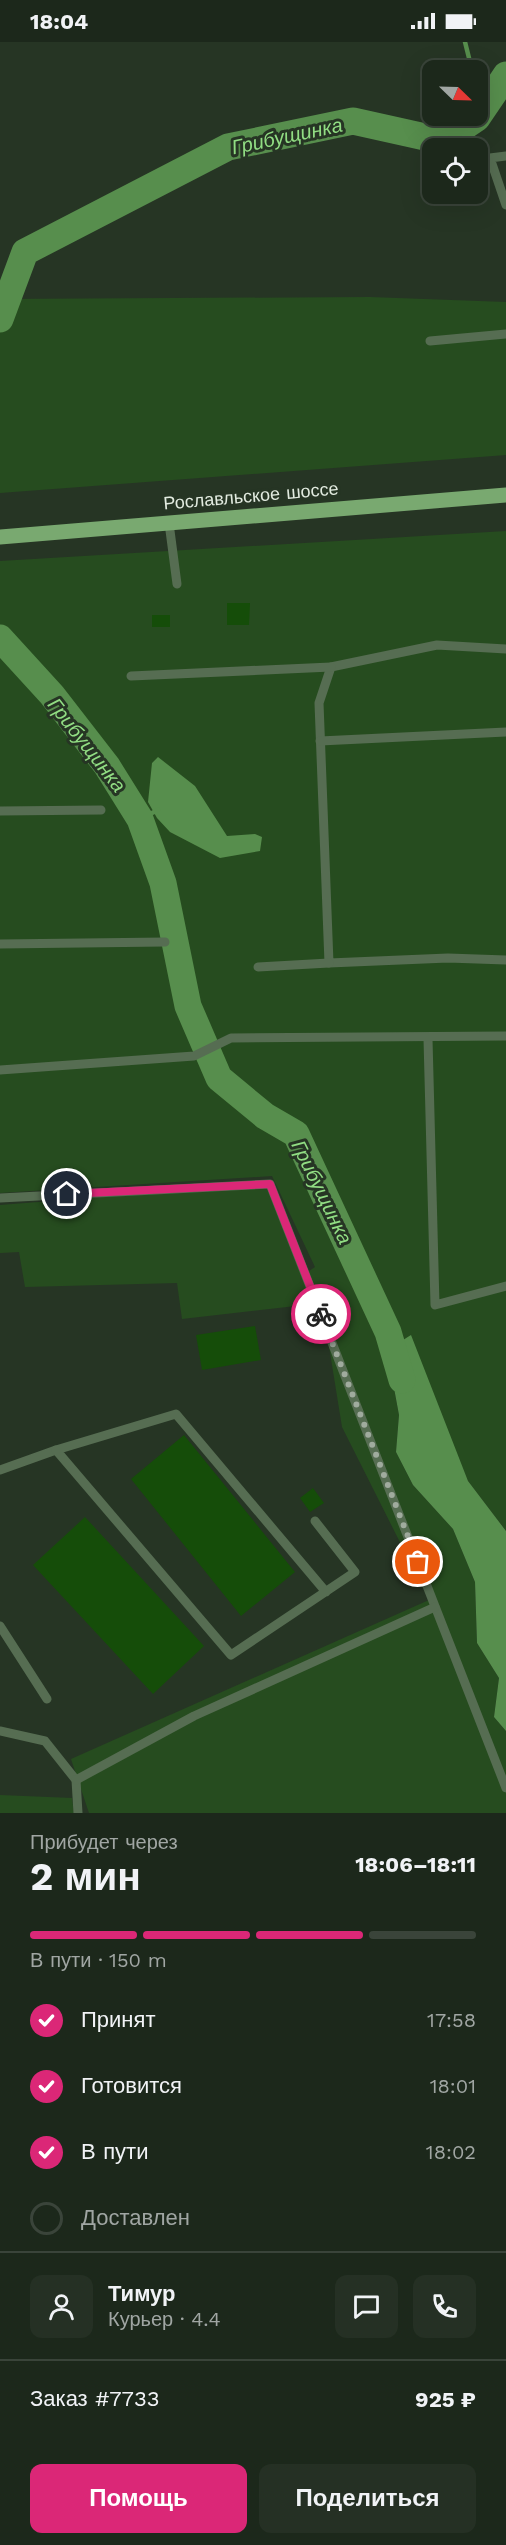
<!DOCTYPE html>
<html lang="ru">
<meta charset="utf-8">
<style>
body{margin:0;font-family:"Work Sans",sans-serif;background:#253024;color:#f1f3f6;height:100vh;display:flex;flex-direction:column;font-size:22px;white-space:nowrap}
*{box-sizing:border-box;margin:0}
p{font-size:20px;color:#a0a6a3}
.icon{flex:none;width:33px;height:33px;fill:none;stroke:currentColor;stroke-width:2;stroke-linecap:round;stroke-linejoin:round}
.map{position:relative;height:1771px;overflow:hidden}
.details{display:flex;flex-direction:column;background:#1c281b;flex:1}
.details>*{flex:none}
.needle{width:39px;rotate:113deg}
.fabs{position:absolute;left:422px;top:18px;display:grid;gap:12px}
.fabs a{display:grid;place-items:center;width:66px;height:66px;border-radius:12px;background:#1c281b;box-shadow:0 6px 24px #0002,0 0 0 2px #3a443a;font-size:30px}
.pin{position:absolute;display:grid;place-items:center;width:51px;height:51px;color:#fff;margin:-26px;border:3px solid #fff;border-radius:50%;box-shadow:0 2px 6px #0007}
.courier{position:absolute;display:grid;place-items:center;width:60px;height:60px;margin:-30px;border:4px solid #db2777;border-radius:50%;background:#fff;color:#222;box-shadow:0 2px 8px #0007}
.head em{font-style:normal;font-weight:700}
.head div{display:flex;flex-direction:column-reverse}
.head{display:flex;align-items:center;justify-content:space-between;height:102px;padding:0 30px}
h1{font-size:39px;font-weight:700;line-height:45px}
.bar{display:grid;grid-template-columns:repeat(4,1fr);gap:9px 6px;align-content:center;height:72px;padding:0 30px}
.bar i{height:8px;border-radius:4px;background:#3a443a}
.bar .active{background:#db2777}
.bar p{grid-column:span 4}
.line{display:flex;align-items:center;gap:15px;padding:0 30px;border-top:2px solid #3a443a}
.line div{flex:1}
.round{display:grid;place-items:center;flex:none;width:63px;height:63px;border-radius:12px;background:#253024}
ol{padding:0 30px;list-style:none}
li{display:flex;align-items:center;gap:18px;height:66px}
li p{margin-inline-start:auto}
li .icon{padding:6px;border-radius:50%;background:#db2777;color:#fff;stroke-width:4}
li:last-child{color:#a0a6a3}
li i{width:33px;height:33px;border:3px solid #3a443a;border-radius:50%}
.action{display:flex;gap:12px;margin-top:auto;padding:12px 30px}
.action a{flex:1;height:69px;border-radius:12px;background:#db2777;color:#fff;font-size:24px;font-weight:700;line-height:69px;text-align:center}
.action a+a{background:#253024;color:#f1f3f6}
.status{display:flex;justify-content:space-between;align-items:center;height:42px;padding:0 30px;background:#1c281b;direction:ltr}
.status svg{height:16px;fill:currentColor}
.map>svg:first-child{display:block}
</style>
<div class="status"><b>18:04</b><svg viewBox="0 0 49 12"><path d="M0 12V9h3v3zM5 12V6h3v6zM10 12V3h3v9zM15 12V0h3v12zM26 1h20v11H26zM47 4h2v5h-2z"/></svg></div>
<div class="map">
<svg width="506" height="1771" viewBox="0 0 506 1771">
<rect width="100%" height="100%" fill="#263524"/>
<!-- green -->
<g fill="#264c1f">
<path d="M 370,255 L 506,260 L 506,413 L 0,451 L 0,257 Z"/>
<path d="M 506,489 L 506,1489 L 468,1439 L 451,1400 L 387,1308 L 399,1373 L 396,1410 L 413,1443 L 453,1487 L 475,1540 L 477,1601 L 499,1636 L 494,1675 L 506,1689 L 506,1771 L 89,1771 L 71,1717 L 429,1558 L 342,1385 L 322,1261 L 182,1277 L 177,1241 L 25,1245 L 19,1210 L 0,1211 L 0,1163 L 206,1147 L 267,1147 L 309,1229 L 315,1225 L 272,1134 L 0,1151 L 0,519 Z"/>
<path d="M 0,1753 L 72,1756 L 74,1771 L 0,1771 Z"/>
</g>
<!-- water -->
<g fill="#578e4d">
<path d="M 158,715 L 195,744 L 227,794 L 255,792 L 262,795 L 260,809 L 220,816 L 170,790 L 157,776 L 148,760 L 152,721 Z"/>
<path d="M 411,1293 L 468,1439 L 506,1489 L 506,1689 L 494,1675 L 499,1636 L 477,1601 L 475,1540 L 453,1487 L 413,1443 L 396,1410 L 399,1373 L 387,1308 Z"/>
</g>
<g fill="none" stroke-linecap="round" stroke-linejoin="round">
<!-- stream -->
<g stroke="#578e4d" stroke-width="4.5">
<path d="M 465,0 L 472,28"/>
<path d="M 477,74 L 477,76"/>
<path d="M 140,777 L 158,768"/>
</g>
<!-- river -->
<g stroke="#578e4d" stroke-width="27">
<path d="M 0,277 L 25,210 L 228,105 L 353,79 L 443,99 L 477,76 L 506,33"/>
<path d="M 0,596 L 52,653 L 107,724 L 140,777 L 163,841 L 188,964 L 219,1036 L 265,1074 L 296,1092 L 388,1290 L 402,1338"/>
</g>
</g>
<!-- building -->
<g fill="#154d09">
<path d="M 227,561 L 250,561 L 249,583 L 227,583 Z"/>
<rect x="152" y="573" width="18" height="12"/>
<path d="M 255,1284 L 261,1318 L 202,1328 L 196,1293 Z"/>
<path d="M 184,1393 L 295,1530 L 241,1574 L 131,1437 Z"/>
<path d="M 313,1446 L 324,1461 L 310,1470 L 300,1456 Z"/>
<path d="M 85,1475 L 204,1604 L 153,1652 L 33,1523 Z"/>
</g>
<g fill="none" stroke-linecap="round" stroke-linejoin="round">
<!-- lane -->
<g stroke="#566d52" stroke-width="9">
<path d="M 506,114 L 490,116 L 506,163"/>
<path d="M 430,299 L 506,292"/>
<path d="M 169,481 L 177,542"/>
<path d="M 506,607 L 437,603 L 331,625 L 319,661 L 329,921 L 448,916 L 506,918"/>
<path d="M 131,634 L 331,625"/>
<path d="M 320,699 L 506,690"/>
<path d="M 0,769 L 101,768"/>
<path d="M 0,902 L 165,900"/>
<path d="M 258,925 L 329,921"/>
<path d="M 428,997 L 435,1263 L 506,1244"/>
<path d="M 0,1028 L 194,1014 L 231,996 L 506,994"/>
<path d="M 0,1156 L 270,1142 L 506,1746"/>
<path d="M 0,1428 L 56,1408"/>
<path d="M 315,1479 L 355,1530 L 231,1613 L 56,1408 L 176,1372 L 326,1550"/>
<path d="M 0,1584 L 47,1657"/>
<path d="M 0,1689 L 45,1699 L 76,1738 L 78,1771"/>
<path d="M 76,1738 L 194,1674 L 435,1565"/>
</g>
<!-- primary -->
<path stroke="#79a970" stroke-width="15" d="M 0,495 L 506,453"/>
</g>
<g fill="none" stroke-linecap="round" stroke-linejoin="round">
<!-- done -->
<path stroke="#a0ab9e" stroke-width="6" stroke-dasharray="0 10.8" d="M 321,1272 L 418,1520"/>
<!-- route -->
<path stroke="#db2777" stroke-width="8" d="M 67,1152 L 270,1142 L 321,1272"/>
</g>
<g text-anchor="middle" stroke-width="6" stroke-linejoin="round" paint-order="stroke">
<!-- street labels -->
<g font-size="18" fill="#e2ebe0" stroke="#263524">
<text transform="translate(251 454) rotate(-5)" y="6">Рославльское шоссе</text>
</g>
<!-- water labels -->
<g font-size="20" font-style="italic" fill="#91dd83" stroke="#263524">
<text transform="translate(287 94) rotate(-12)" y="7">Грибущинка</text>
<text transform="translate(87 703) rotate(52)" y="7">Грибущинка</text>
<text transform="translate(322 1150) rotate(64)" y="7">Грибущинка</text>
</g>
</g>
</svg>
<div class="fabs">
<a><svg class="needle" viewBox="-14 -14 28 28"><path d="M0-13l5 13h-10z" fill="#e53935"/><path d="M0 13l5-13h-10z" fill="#a0a6a3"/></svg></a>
<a><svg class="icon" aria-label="locate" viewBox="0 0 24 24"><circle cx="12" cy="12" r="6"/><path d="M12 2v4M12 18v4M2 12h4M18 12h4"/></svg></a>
</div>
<div class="pin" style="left:418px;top:1520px;background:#ea580c"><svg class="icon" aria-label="bag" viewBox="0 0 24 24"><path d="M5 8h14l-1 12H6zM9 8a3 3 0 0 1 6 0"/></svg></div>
<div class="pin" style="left:67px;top:1152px;background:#1f2937"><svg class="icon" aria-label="home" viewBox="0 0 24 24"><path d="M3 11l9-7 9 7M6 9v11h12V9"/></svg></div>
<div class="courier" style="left:321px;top:1272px"><svg class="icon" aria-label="bike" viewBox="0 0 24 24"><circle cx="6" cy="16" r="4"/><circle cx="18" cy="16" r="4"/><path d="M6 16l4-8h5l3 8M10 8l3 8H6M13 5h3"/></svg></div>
</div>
<section class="details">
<div class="head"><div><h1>2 мин</h1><p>Прибудет через</p></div><em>18:06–18:11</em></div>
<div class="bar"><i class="active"></i><i class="active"></i><i class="active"></i><i></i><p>В пути · 150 m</p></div>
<ol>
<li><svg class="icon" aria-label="check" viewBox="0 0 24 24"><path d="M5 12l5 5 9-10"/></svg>Принят<p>17:58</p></li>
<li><svg class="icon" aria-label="check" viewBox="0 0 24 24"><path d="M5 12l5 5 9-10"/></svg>Готовится<p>18:01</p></li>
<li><svg class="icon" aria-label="check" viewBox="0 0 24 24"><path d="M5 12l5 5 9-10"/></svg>В пути<p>18:02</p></li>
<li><i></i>Доставлен</li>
</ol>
<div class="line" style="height:108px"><a class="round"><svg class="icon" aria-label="person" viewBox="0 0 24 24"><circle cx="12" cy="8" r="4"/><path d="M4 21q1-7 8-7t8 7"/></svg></a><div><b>Тимур</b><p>Курьер · 4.4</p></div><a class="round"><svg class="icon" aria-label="chat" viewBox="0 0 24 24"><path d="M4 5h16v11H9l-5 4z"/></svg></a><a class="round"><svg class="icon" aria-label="phone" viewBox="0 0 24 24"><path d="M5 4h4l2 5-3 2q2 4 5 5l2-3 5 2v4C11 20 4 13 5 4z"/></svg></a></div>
<div class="line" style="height:78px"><div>Заказ #7733</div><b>925 ₽</b></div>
<div class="action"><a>Помощь</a><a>Поделиться</a></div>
</section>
